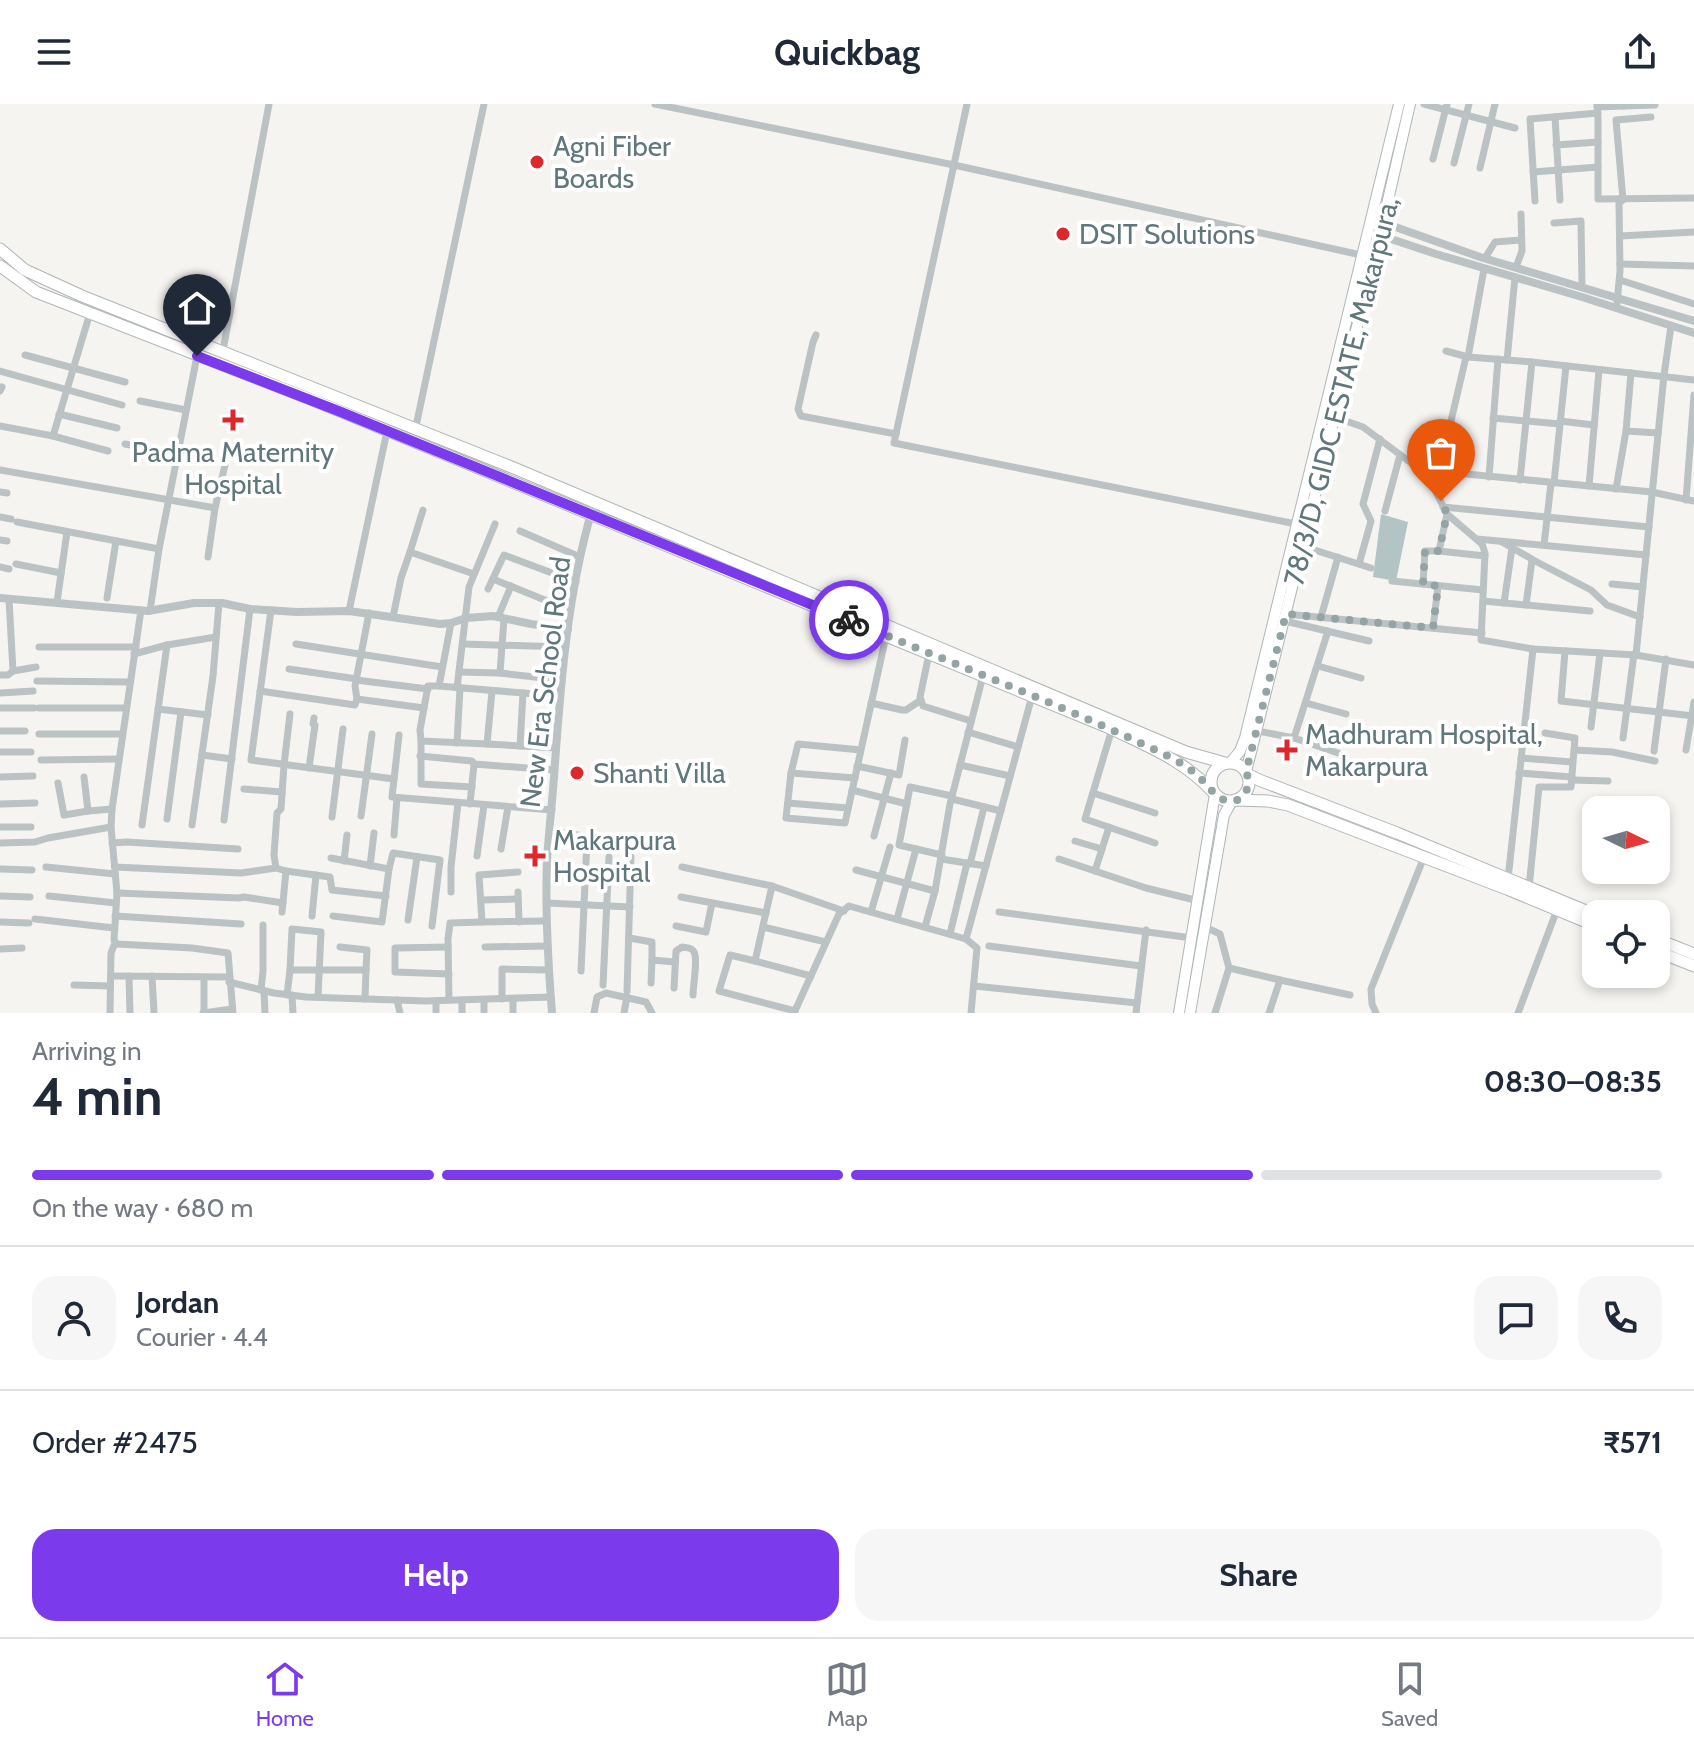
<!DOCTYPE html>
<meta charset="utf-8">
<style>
body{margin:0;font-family:Cabin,sans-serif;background:#f6f6f7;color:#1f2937;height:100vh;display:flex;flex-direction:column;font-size:30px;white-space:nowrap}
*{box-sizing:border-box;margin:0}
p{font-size:26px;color:#747a83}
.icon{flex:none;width:44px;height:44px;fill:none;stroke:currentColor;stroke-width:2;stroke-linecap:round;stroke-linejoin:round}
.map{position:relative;height:909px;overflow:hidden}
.details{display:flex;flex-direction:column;background:#fff;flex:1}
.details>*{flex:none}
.needle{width:52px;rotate:95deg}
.fabs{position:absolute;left:1582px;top:692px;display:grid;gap:16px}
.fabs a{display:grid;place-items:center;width:88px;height:88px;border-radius:16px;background:#fff;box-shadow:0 4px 12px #0003;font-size:40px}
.pin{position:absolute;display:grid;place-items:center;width:68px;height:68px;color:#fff;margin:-82px -34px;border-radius:50% 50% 50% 0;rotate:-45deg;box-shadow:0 0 8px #0007}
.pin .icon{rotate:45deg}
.courier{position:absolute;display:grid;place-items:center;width:80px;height:80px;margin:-40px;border:6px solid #7c3aed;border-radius:50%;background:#fff;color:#222;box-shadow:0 2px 10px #0007}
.head em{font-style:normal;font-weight:700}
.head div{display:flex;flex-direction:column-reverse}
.head{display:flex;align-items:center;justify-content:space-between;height:136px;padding:0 32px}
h1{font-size:52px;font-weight:700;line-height:60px}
.bar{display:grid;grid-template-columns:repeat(4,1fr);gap:12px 8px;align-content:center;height:96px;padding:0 32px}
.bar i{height:10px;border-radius:6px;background:#e0e1e3}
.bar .active{background:#7c3aed}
.bar p{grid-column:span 4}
.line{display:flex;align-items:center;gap:20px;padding:0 32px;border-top:2px solid #e0e1e3}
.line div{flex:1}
.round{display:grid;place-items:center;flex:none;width:84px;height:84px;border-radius:24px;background:#f6f6f7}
.primary-button{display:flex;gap:16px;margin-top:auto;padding:16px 32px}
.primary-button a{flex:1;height:92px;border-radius:24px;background:#7c3aed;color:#fff;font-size:32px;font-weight:700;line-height:92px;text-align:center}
.primary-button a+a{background:#f6f6f7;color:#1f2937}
header{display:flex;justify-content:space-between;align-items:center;height:104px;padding:0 32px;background:#fff;font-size:36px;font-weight:700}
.menu{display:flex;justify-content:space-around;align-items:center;height:112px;border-top:2px solid #e0e1e3;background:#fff;font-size:22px;color:#747a83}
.menu a{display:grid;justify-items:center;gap:4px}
.menu .active{color:#7c3aed}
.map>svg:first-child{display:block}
</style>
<header><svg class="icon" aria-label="menu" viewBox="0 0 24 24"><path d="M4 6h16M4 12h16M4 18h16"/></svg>Quickbag<svg class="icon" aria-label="share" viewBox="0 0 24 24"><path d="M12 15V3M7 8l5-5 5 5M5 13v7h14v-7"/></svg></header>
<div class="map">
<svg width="1694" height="909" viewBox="0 0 1694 909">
<rect width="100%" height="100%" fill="#f5f4f1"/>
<!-- water -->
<path fill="#b3c4c4" d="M 1381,410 L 1408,418 L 1396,477 L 1373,473 Z"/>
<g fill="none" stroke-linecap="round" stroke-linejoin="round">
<!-- primary casing -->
<g stroke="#afb6b8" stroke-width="12">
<g id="primary">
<path d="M 1231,658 L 1240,647 L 1245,634 L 1399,0"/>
<path d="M 1246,668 L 1383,118 L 1410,0"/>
<path d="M 1179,909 L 1215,690"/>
<path d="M 1190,909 L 1224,711 L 1232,697"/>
</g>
</g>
<!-- trunk casing -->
<g stroke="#afb5b6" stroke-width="13">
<g id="trunk">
<path d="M 0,145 L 25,166 L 82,192 L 514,364 L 1186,648 L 1225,659"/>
<path d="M 0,162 L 36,188 L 318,298 L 1112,625 C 1149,643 1185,657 1213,688"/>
<circle cx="1230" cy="678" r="19"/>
<path d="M 1247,670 L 1259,676 L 1397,729 L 1596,811"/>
<path d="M 1235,696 L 1268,697 L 1288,701 L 1507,785 L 1596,822"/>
<path d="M 1656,835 L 1694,850"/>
<path d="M 1656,847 L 1694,862"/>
</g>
</g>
<!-- minor -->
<g stroke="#bbc2c3" stroke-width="7">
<path d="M 655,0 L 954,61 L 1361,151"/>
<path d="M 967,0 L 894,339 L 1296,420"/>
<path d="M 1424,0 L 1515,24"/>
<path d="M 1597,0 L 1598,14 L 1598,95 L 1694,94"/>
<path d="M 1624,2 L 1655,1"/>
<path d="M 1597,3 L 1624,2 L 1624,0"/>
<path d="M 1555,13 L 1560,96"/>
<path d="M 1556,41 L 1598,38"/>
<path d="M 1433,55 L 1447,0"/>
<path d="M 1454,59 L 1469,0"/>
<path d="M 1480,64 L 1495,0"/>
<path d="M 1533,68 L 1598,63"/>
<path d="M 1535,97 L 1530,15 L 1598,9"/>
<path d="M 1554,119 L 1581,117 L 1582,182"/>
<path d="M 1620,132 L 1694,128"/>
<path d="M 1485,154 L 1495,138 L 1521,136"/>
<path d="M 1620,160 L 1694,162"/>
<path d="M 1516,163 L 1522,147 L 1521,110"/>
<path d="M 1484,165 L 1468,253 L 1507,256 L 1515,173"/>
<path d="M 1620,176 L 1694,200"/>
<path d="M 1617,199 L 1620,167 L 1619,99 L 1623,96 L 1616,16 L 1651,13"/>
<path d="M 816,231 L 813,238 L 798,305 L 801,312 L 896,330"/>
<path d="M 223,246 L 269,0"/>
<path d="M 1446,247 L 1468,253"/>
<path d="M 25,251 L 125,278"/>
<path d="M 1507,256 L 1532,258 L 1520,376"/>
<path d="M 1532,258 L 1694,276"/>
<path d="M 0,267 L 122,301"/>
<path d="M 0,287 L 2,283"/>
<path d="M 140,297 L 186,306"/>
<path d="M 1323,309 L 1363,323 L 1418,364 L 1434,384 L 1447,410 L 1482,440 L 1485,449 L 1481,536 L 1533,545 L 1636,551 L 1694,561"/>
<path d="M 59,310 L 117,324"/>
<path d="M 1493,314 L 1560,320"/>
<path d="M 1560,317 L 1594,321"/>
<path d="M 0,322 L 53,332 L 90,209"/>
<path d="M 415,327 L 484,0"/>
<path d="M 1626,327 L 1658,329"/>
<path d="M 53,332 L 108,347"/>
<path d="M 125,340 L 178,350"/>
<path d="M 1419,364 L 1435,367 L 1652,388 L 1694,397"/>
<path d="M 0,366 L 215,404 L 225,361"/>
<path d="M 1439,368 L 1466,253"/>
<path d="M 1489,373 L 1498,255"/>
<path d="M 1554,379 L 1566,262"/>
<path d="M 1589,382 L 1599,266"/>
<path d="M 1616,385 L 1626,327 L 1631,269"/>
<path d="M 0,388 L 7,389"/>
<path d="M 1686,396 L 1694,291"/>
<path d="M 1443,403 L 1649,423"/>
<path d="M 423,406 L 410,448 L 474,470"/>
<path d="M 1385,407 L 1400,351"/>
<path d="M 1447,410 L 1439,447 L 1485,452"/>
<path d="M 0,413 L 11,415"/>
<path d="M 17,418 L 159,445"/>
<path d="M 520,427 L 580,453"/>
<path d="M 1477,435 L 1646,451"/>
<path d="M 0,436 L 7,437"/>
<path d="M 1502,438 L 1537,458 L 1591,486 L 1607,501 L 1640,513"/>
<path d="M 1544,441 L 1551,379"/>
<path d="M 1302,442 L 1371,464"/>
<path d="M 208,453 L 215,404"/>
<path d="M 16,460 L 61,469"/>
<path d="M 1359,460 L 1371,417 L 1363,400 L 1380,335"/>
<path d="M 0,463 L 9,465"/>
<path d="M 493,475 L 557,501 L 569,475"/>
<path d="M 1392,477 L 1483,486"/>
<path d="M 1423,480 L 1425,447 L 1439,447"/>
<path d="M 1612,480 L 1643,483"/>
<path d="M 488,485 L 504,451 L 576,478"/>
<path d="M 107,494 L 116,437"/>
<path d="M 9,495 L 13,567 L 36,563"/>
<path d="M 1483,497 L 1590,507"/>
<path d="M 57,498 L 67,428"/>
<path d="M 1504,499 L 1512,444"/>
<path d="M 1526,501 L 1532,456"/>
<path d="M 141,506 L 112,705 L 111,723 L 117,789 L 114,836 L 117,840 L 192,844 L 228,849 L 233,909"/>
<path d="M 271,506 L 251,656 L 394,675"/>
<path d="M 150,507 L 159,445 L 197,252"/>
<path d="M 349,507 L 387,327"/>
<path d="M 369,509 L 355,582 L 357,595 L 424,604"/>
<path d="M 1286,510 L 1482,529"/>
<path d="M 393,513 L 401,474 L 410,448"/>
<path d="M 498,513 L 511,482"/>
<path d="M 1321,513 L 1338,453"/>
<path d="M 1285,517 L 1369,537"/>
<path d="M 451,519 L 439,582 L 560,592"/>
<path d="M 1433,524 L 1438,482"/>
<path d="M 296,540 L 442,563"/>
<path d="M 463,540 L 565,543"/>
<path d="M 39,543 L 136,543"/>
<path d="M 1565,547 L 1561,597 L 1694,612"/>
<path d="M 134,550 L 167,541 L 216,533"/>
<path d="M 929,550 L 920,593 L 923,602 L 971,617"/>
<path d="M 1636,551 L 1664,271 L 1671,222"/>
<path d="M 1318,562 L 1361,574"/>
<path d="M 289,565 L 357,575"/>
<path d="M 459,568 L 500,569 L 504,515"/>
<path d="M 500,569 L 561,576"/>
<path d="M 0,571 L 8,571 L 13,567"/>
<path d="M 356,576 L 428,585"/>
<path d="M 37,577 L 129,578"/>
<path d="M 439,582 L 428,582 L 420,626 L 421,637 L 487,640"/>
<path d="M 457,584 L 469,483 L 495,420"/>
<path d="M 260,587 L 355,601 L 357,595"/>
<path d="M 492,587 L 487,640 L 556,644"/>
<path d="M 0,589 L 33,587"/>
<path d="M 871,599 L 902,606 L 906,606 L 921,596"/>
<path d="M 1306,599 L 1346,610"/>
<path d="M 0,604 L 34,604"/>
<path d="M 39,604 L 126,604"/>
<path d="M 158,605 L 208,611"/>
<path d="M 1591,623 L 1600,549"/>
<path d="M 1112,625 L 1085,715 L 1155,739"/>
<path d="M 0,627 L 25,627"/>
<path d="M 1258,627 L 1294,634 L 1328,527"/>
<path d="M 968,628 L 1018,643"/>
<path d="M 39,630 L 121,630"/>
<path d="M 399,631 L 392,693 L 552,706"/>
<path d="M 1294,634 L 1338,649"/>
<path d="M 1623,634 L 1634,550"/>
<path d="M 421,637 L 421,680 L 472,683"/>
<path d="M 457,639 L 460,584"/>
<path d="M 520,642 L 523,589"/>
<path d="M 861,646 L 798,640 L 791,669 L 786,714 L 845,719 C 859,656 873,594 886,532"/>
<path d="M 1575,646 L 1612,648 L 1655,657"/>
<path d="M 1686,646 L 1694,598"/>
<path d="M 1654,647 L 1666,555"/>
<path d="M 0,648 L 31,648"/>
<path d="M 202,651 L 232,655"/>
<path d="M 420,652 L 472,657 L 474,660"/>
<path d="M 1521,654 L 1572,658"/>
<path d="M 41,656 L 119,655"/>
<path d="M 960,661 L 1010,672"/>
<path d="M 857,662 L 899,671 L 905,636"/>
<path d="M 309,664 L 315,621 L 313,620 L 314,614"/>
<path d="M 791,669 L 855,674"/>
<path d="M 1519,669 L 1572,673"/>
<path d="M 0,673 L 33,672"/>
<path d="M 84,673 L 88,707 L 112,705"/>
<path d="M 1572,676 L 1608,677"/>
<path d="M 58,679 L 64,711 L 88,707"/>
<path d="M 244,685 L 282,688"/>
<path d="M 852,686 L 907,700"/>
<path d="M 1093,689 L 1155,709"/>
<path d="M 952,695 L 1001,707"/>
<path d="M 788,699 L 848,704"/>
<path d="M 0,700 L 35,699"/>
<path d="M 470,700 L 474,660 L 554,666"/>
<path d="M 361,712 L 372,630"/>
<path d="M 332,713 L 343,625"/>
<path d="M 167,715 L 181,608"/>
<path d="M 224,716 L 250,505"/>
<path d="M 142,721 L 167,541"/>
<path d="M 192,721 L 213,572 L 219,499"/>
<path d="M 0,723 L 31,723"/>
<path d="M 550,727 L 584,732 L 587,736 L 581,867"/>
<path d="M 394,731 L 397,694"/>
<path d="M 874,732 L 891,669"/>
<path d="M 1075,737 L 1102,745"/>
<path d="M 0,739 L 35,738 L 48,734 L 111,723"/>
<path d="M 112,739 L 127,738 L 238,745"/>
<path d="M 501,745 L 508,703"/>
<path d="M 942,751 L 899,741 L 910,683 L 952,692"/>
<path d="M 477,752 L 484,701"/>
<path d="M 331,754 L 389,765 L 393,749 L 440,756 L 432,822"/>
<path d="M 941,755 L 986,762"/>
<path d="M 1059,755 L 1146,784 L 1199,797"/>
<path d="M 344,757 L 347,731"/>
<path d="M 970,760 L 984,703"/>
<path d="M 370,762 L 374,729"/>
<path d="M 46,763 L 115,770"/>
<path d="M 115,763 L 241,769 L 276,764"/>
<path d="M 682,763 L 772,782"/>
<path d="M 0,765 L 32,766"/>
<path d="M 856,766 L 935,787 L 950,700 L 983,572"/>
<path d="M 286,767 L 276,764 L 274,751 L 277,709 L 281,705 L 284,661 L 290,610"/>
<path d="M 1095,767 L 1109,723"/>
<path d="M 518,768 L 479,771 L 482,818 L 547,817"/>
<path d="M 1508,775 L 1533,545"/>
<path d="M 1529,784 L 1539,683 L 1571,683 L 1575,634 L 1545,629"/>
<path d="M 451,788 L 451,763 L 458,699"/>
<path d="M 518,788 L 519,818"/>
<path d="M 117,789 L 239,794 L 244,793 L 283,799"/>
<path d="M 0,792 L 30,793"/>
<path d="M 49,792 L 116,799"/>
<path d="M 681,793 L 766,809"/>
<path d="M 481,796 L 518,795"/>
<path d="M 547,799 L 630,803"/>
<path d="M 282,808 L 286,767 L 330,773 L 332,786 L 386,792"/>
<path d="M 871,808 L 890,743"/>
<path d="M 999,808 L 1192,834"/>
<path d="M 115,812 L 241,820"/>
<path d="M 312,812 L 316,771"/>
<path d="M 333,812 L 382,818 L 389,765"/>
<path d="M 35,815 L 114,824"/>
<path d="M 897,815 L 916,745"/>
<path d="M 408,816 L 417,753"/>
<path d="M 0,818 L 29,819"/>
<path d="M 676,822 L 706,828 L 712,799"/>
<path d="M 763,823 L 826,838"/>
<path d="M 925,823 L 935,787"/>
<path d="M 1205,823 L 1220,830 L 1229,864 L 1280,876 L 1269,909"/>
<path d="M 950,830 L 967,759"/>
<path d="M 629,834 L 652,838 L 652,856 L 675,858"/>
<path d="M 966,835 L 977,844 L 971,909"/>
<path d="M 989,842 L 1141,862"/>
<path d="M 340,843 L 367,846 L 366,866"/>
<path d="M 448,843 L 395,844 L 395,868 L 449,870"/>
<path d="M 485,843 L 548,842"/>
<path d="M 0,845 L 22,844"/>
<path d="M 755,857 L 730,851 L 719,887 L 795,907"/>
<path d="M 290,866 L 292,825 L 321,828 L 318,893"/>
<path d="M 111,872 L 229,873"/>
<path d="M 129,872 L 130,909"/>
<path d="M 152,872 L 154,909"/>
<path d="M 811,872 L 755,857 L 772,782 L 844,807"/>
<path d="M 204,874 L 204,909"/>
<path d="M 1280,876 L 1350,891"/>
<path d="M 229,878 L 274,889 L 306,893 L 426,897 L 551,893"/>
<path d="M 651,879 L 652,856"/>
<path d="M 74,881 L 110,882"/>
<path d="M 603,881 L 609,753"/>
<path d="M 974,882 L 1137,899"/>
<path d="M 674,884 L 676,847 L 682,843 C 686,844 692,843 694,848 C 698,854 693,883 693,891"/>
<path d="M 261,886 L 263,867 L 263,821"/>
<path d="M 264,887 L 265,909"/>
<path d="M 627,887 L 631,753"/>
<path d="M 287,891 L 290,866 L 366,866 L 365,895"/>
<path d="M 292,891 L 293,909"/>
<path d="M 502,895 L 502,865 L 549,866"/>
<path d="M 513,895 L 513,909"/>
<path d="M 397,896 L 400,909"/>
<path d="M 449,896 L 448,835 L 450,819 L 482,818"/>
<path d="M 484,896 L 484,909"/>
<path d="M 110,909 L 111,849 L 115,839"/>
<path d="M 203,909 L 232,905"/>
<path d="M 436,909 L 436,897"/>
<path d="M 462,909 L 462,896"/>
<path d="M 594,909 L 597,893 L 606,889 L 646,898 L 652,909"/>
<path d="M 624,909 L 627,893"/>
<path d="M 794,909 L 839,810 L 849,802 L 966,835 L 1032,592"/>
<path d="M 1136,909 L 1146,826"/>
<path d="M 1215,909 L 1229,864"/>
<path d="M 1376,909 L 1372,900 L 1371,885 L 1424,753"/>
<path d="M 1518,909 L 1558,803"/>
</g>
<!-- tertiary -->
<g stroke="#bbc2c3" stroke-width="8">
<path d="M 1370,114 L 1480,153 L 1694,217"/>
<path d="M 1367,127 L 1436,150 L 1582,193 L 1694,229"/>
<path d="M 0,494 L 148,507 L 194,499 L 222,499 L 250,505 L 297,508 L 349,507 L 440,520 L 451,519 L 466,514 L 493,512 L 531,520 L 568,525"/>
<path d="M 552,909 C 548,858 545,807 547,757 C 549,724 553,692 555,659 C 561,575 568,488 592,406"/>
</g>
<!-- primary -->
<use href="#primary" stroke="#fff" stroke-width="10"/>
<!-- trunk -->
<use href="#trunk" stroke="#fff" stroke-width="11"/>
</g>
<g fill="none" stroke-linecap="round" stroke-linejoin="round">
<!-- done -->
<path stroke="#94a3a4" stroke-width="8" stroke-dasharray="0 14.4" d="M 849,516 C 956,561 1065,602 1170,653 C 1181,659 1191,665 1200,674 C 1209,681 1215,695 1228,697 C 1245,699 1252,681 1246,668 L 1286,510 L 1433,524 L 1438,482 L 1423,480 L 1425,447 L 1439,447 L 1447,410 L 1441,397"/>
<!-- route -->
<path stroke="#7c3aed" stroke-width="10" d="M 197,252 L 341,308 L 849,516"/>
</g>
<!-- markers -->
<g fill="#de272b" stroke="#fff" stroke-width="3">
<circle cx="537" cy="58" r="8"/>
<circle cx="1063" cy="130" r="8"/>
<path d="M229 304h8v8h8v8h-8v8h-8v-8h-8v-8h8z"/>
<path d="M1283 634h8v8h8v8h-8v8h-8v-8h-8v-8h8z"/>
<circle cx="577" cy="669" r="8"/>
<path d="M531 740h8v8h8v8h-8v8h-8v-8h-8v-8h8z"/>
</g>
<g text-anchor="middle" stroke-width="8" stroke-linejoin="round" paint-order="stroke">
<!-- poi labels -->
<g font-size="28" fill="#60777b" stroke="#fff" text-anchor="start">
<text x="553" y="52">Agni Fiber<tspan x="553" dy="32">Boards</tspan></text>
<text x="1079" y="140">DSIT Solutions</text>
<text x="233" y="358" text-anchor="middle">Padma Maternity<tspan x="233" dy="32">Hospital</tspan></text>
<text x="1305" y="640">Madhuram Hospital,<tspan x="1305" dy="32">Makarpura</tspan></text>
<text x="593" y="679">Shanti Villa</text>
<text x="553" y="746">Makarpura<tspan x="553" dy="32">Hospital</tspan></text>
</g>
<!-- street labels -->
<g font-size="28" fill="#60777b" stroke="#fff">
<text transform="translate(1341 287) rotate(-76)" y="10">78/3/D, GIDC ESTATE, Makarpura,</text>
<text transform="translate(545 578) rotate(-83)" y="10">New Era School Road</text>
</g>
</g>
</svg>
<div class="fabs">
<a><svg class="needle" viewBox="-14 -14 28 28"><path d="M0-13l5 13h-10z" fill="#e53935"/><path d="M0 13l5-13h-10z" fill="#747a83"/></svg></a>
<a><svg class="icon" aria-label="locate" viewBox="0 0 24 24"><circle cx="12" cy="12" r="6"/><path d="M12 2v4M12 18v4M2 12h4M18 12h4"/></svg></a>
</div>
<div class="pin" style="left:1441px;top:397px;background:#ea580c"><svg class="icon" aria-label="bag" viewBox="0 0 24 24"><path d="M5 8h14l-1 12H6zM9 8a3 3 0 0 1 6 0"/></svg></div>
<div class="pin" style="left:197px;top:252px;background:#1f2937"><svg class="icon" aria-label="home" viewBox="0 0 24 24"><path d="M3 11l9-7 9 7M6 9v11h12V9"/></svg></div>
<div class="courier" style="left:849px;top:516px"><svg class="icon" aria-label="bike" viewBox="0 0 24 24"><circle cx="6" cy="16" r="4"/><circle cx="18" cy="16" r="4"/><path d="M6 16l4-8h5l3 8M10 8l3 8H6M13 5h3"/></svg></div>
</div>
<section class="details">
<div class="head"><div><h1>4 min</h1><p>Arriving in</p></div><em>08:30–08:35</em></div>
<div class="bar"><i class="active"></i><i class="active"></i><i class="active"></i><i></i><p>On the way · 680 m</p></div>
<div class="line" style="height:144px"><a class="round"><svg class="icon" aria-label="person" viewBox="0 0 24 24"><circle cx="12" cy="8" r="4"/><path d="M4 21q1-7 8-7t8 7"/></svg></a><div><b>Jordan</b><p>Courier · 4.4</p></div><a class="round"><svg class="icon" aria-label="chat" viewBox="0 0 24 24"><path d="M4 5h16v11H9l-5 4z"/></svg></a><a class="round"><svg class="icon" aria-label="phone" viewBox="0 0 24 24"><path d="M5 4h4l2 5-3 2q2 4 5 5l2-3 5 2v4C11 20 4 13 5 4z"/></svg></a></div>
<div class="line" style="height:104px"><div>Order #2475</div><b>₹571</b></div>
<div class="primary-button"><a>Help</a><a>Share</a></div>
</section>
<nav class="menu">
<a class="active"><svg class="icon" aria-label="home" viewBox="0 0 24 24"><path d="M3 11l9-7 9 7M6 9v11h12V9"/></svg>Home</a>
<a><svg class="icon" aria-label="map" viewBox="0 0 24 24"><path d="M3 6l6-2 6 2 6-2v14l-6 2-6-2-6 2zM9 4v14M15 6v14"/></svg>Map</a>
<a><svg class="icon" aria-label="saved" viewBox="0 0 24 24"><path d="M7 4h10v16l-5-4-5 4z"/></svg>Saved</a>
</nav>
